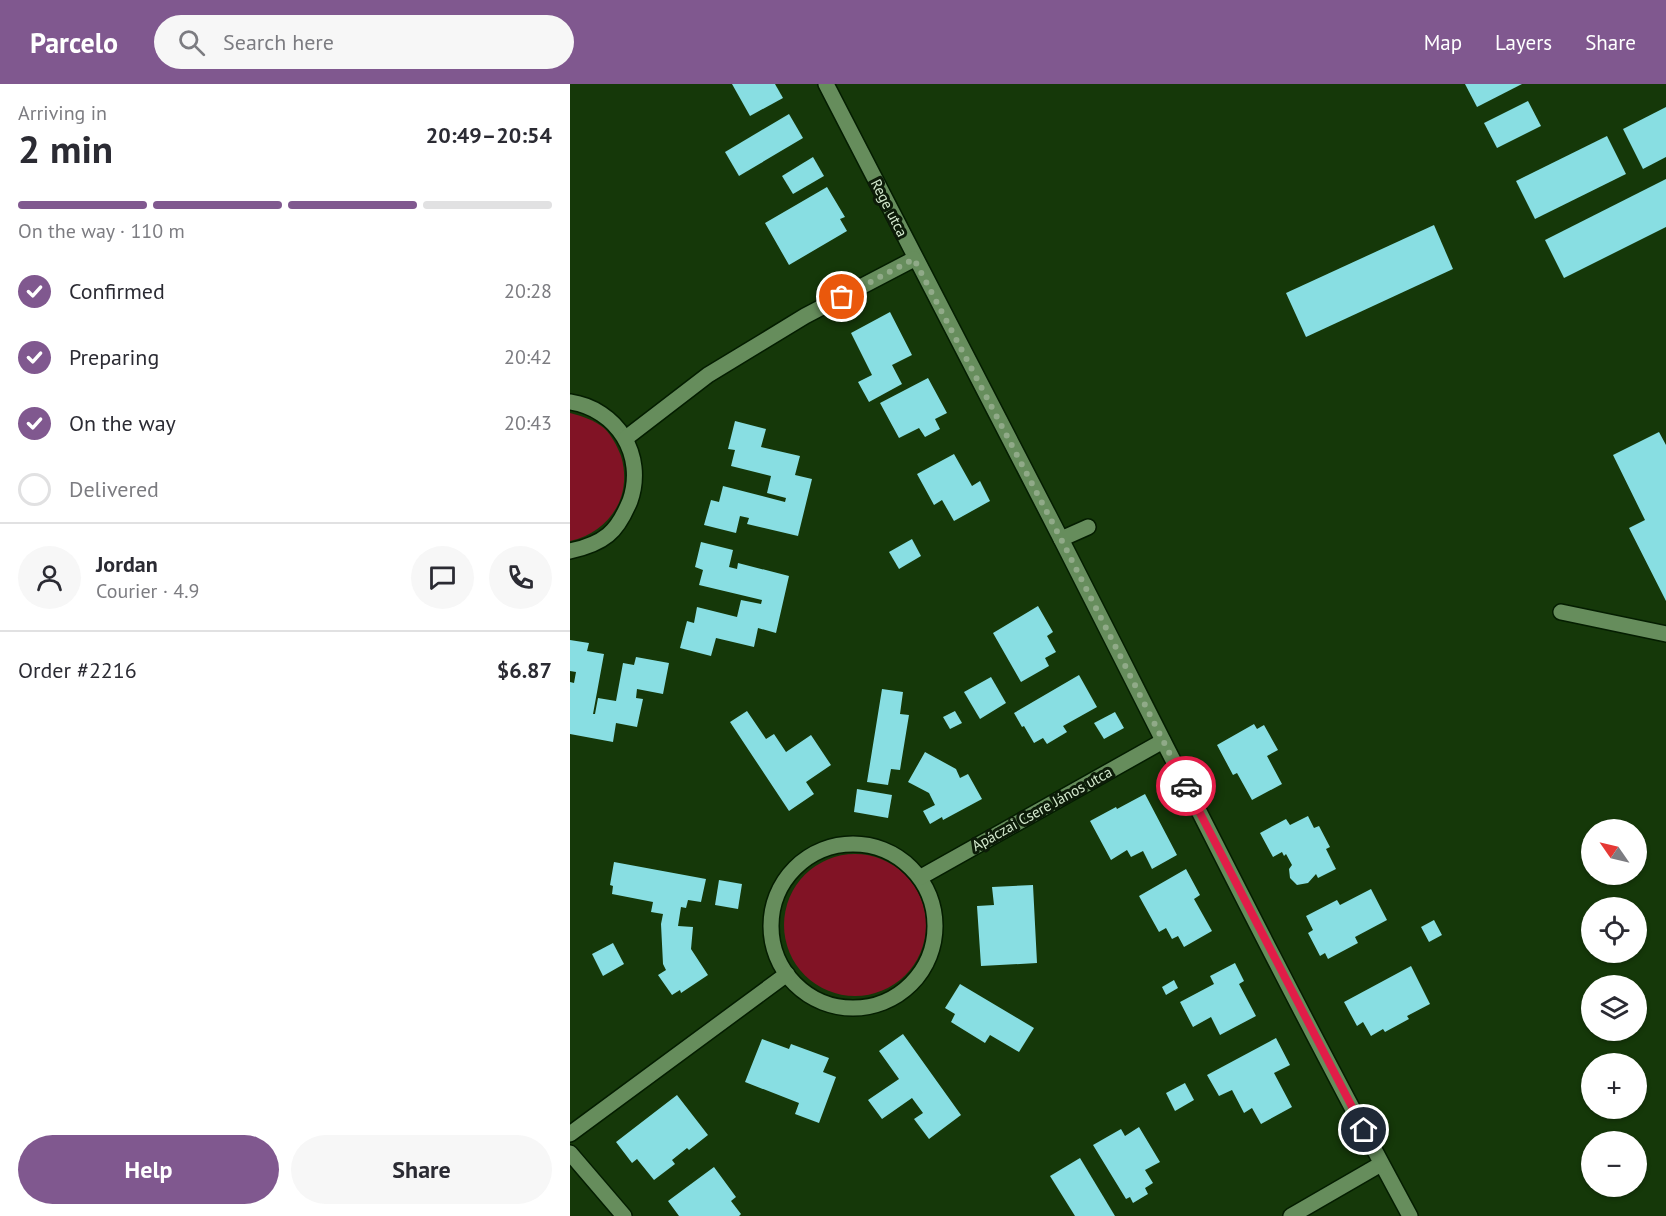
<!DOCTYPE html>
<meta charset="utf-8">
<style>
body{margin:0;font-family:"PT Sans",sans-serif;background:#f7f7f7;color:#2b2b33;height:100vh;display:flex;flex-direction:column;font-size:22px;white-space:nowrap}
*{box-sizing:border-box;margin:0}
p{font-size:20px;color:#7c7c81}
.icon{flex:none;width:33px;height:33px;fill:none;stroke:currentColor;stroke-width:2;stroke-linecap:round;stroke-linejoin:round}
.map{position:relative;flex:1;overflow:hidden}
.side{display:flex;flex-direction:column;background:#fff;width:570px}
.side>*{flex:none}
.needle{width:39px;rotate:304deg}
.fabs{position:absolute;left:1011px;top:735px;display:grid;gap:12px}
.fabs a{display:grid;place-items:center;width:66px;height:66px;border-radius:50%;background:#fff;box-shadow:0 2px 4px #0004;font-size:30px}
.pin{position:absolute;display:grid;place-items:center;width:51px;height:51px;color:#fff;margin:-26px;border:3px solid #fff;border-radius:50%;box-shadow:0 2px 6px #0007}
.courier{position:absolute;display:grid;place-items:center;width:60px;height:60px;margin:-30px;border:4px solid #e11d48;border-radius:50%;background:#fff;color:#222;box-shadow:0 2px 8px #0007}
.overview em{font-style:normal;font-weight:700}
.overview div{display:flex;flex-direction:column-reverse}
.overview{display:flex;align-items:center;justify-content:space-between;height:102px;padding:0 18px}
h1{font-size:39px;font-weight:700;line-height:45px}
.bar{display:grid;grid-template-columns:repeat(4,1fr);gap:9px 6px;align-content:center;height:72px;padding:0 18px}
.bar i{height:8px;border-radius:4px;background:#e1e1e2}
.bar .active{background:#80588f}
.bar p{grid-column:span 4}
.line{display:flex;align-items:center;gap:15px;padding:0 18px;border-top:2px solid #e1e1e2}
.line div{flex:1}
.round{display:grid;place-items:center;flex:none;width:63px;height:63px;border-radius:32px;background:#f7f7f7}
ol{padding:0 18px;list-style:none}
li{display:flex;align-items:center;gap:18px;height:66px}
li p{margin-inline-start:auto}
li .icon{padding:6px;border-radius:50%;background:#80588f;color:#fff;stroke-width:4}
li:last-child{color:#7c7c81}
li i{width:33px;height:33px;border:3px solid #e1e1e2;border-radius:50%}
.button{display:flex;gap:12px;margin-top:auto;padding:12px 18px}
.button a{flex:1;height:69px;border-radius:36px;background:#80588f;color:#fff;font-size:24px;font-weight:700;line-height:69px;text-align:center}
.button a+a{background:#f7f7f7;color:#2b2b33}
header{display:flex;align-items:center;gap:36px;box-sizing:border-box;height:84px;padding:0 30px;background:#80588f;color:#fff}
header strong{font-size:28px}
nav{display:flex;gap:33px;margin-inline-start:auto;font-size:21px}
.search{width:420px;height:54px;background:#f7f7f7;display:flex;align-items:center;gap:15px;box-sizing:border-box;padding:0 21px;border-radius:33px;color:#7c7c81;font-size:22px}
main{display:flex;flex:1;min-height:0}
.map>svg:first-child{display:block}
</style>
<header>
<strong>Parcelo</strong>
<div class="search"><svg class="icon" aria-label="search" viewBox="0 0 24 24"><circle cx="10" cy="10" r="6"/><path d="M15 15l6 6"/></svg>Search here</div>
<nav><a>Map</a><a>Layers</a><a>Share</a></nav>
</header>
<main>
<section class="side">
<div class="overview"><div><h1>2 min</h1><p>Arriving in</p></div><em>20:49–20:54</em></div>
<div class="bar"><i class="active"></i><i class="active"></i><i class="active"></i><i></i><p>On the way · 110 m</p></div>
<ol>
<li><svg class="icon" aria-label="check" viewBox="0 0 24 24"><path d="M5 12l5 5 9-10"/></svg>Confirmed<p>20:28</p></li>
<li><svg class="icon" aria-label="check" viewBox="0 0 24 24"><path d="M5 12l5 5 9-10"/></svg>Preparing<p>20:42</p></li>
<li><svg class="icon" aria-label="check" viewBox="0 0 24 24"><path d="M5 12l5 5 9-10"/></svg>On the way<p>20:43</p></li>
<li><i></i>Delivered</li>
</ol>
<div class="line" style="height:108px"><a class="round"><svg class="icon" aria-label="person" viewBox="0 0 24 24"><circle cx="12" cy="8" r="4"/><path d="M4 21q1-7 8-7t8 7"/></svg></a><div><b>Jordan</b><p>Courier · 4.9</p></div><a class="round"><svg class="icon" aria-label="chat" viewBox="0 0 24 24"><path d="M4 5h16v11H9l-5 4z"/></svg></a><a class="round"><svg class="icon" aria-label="phone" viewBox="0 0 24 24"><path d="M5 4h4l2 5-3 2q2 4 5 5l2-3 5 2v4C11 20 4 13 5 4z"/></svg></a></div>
<div class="line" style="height:78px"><div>Order #2216</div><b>$6.87</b></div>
<div class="button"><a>Help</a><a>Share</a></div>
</section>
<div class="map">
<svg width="1096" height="1132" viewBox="0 0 1096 1132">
<rect width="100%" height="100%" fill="#153809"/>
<!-- green -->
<g fill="#811325">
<path d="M 0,329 C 12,332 24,336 34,344 C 42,352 47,362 51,372 C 63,412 40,448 0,457 Z"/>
<circle cx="285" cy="841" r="71"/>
</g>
<!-- building -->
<g fill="#88dee2">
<path d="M 162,0 L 205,0 L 213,14 L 180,32 Z"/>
<path d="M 895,0 L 952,0 L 907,23 Z"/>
<path d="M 958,17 L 971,42 L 927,64 L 914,39 Z"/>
<path d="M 1096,23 L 1096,73 L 1073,85 L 1053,45 Z"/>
<path d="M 219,30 L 233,54 L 169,92 L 155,68 Z"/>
<path d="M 1037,52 L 1056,90 L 965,135 L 946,97 Z"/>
<path d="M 243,73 L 254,92 L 223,110 L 212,92 Z"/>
<path d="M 1096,95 L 1096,143 L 994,194 L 975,156 Z"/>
<path d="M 257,103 L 275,133 L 270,135 L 277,147 L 219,181 L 195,139 Z"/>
<path d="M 864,141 L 883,185 L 736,253 L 716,209 Z"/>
<path d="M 320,228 L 342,271 L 322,281 L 332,300 L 299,318 L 288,298 L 302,291 L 281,249 Z"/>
<path d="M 358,294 L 377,329 L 365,335 L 370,345 L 355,353 L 349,344 L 329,354 L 310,319 Z"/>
<path d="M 165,337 L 196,345 L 191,363 L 230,372 L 225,391 L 242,395 L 228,452 L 177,440 L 179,434 L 170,432 L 166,449 L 134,441 L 141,416 L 149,418 L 153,402 L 215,418 L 216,414 L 197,409 L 201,392 L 161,382 L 165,366 L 158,365 Z"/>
<path d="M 1089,348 L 1096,361 L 1096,517 L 1059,444 L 1075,436 L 1043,371 Z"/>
<path d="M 384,370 L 402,402 L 410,397 L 420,417 L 384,437 L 372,416 L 364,421 L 347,390 Z"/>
<path d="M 342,455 L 351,472 L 329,485 L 319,468 Z"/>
<path d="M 131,458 L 163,466 L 159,483 L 167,485 L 168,479 L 219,492 L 206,549 L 188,544 L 184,563 L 146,554 L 141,572 L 110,564 L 117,537 L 124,539 L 127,523 L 167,533 L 171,516 L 191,520 L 192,516 L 129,501 L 133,486 L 125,483 Z"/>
<path d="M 468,522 L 483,548 L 477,552 L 486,568 L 475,574 L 479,582 L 451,598 L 423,549 Z"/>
<path d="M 0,556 L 19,559 L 17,567 L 34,570 L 23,630 L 25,630 L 28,614 L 46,617 L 53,579 L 64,581 L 66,573 L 99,579 L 93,610 L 67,605 L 66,614 L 73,615 L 67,643 L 46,639 L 43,658 L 0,650 L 0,598 L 4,599 L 6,588 L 0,587 Z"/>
<path d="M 509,591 L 527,623 L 493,642 L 497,648 L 477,660 L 473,654 L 464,659 L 454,642 L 452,643 L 444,629 Z"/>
<path d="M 421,593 L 436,619 L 410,635 L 394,608 Z"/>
<path d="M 312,605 L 333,608 L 330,630 L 339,631 L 330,686 L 321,685 L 318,701 L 297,698 Z"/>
<path d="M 177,627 L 196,655 L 204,650 L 216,668 L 241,651 L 261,681 L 236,698 L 244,710 L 219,727 L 160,638 Z"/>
<path d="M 385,627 L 392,639 L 380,645 L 373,633 Z"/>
<path d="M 545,628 L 554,644 L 534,655 L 524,639 Z"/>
<path d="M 684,640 L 687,645 L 694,641 L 708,666 L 697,672 L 712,700 L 682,716 L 667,689 L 663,691 L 647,661 Z"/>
<path d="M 355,668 L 386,685 L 390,694 L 398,690 L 412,715 L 373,736 L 372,733 L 360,740 L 353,727 L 365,721 L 359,709 L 338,698 Z"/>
<path d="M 287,705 L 322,711 L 318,734 L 284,728 Z"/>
<path d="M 575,710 L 607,771 L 582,785 L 573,767 L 561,773 L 557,766 L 541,776 L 520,737 L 546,723 L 547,725 Z"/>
<path d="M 738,732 L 744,744 L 749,742 L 760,763 L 756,765 L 766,785 L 748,794 L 746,790 L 738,799 L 727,801 L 720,794 L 719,785 L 722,781 L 716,770 L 714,772 L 712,768 L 703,773 L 690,749 L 716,735 L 720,741 Z"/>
<path d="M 44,778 L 136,795 L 131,818 L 118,816 L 116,824 L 111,823 L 108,842 L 123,843 L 121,865 L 138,891 L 111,909 L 110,906 L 102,911 L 88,891 L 96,886 L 93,880 L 91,840 L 93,830 L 81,828 L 83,818 L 42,810 L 43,802 L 40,801 Z"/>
<path d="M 616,785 L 630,811 L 624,815 L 642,847 L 614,863 L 608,852 L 602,855 L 596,844 L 589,848 L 569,812 Z"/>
<path d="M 149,796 L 172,800 L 168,825 L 145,821 Z"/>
<path d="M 463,801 L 467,879 L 411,882 L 407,822 L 424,821 L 422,803 Z"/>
<path d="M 801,805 L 817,836 L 785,853 L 788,859 L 758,875 L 755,869 L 750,872 L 738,849 L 743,846 L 736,832 L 767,816 L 770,821 Z"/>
<path d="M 864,836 L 872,851 L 859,858 L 851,843 Z"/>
<path d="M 43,859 L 54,880 L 33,892 L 22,870 Z"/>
<path d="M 665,879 L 674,897 L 669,900 L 686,932 L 650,951 L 641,933 L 623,943 L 610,918 L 644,900 L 640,892 Z"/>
<path d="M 841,882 L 860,920 L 837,932 L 839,935 L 815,948 L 813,945 L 801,952 L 793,938 L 787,942 L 774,918 Z"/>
<path d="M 604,896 L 608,904 L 596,911 L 592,903 Z"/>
<path d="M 390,900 L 464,944 L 449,968 L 420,951 L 415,959 L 381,938 L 385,930 L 375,924 Z"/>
<path d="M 333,950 L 391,1031 L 359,1055 L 344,1035 L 353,1029 L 342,1014 L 312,1035 L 298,1016 L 329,995 L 309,967 Z"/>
<path d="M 706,954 L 720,981 L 704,989 L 722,1023 L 691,1040 L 682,1024 L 674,1029 L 662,1006 L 649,1012 L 637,991 Z"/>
<path d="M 192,955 L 219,965 L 221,960 L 259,974 L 253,988 L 266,993 L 249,1039 L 225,1030 L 229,1019 L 175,998 Z"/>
<path d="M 615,999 L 624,1016 L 605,1027 L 596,1009 Z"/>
<path d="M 107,1011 L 138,1051 L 119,1066 L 117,1064 L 102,1076 L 105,1080 L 84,1096 L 67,1075 L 62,1079 L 46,1058 Z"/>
<path d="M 569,1043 L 590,1078 L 575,1086 L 583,1099 L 575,1104 L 578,1110 L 563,1119 L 560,1113 L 556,1115 L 523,1061 L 551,1045 L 555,1052 Z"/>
<path d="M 510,1074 L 545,1132 L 505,1132 L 480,1092 Z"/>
<path d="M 144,1083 L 166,1113 L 161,1117 L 171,1130 L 169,1132 L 109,1132 L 98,1117 Z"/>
</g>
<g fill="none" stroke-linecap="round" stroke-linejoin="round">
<!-- minor casing -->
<g stroke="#041d00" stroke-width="18">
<g id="minor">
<path d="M 256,0 C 333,152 413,303 491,455 C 606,681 719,909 840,1132"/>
<path d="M 0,318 C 47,325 76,371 60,417 C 55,429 48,443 38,451 C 27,460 14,464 0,467"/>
<path d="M 56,354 L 138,291 L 235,232 L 344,175"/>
<path d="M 491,455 L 518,443"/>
<path d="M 991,528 L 1096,550"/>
<circle cx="283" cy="842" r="82"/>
<path d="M 351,793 L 593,657"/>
<path d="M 0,1050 L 217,890"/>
<path d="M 0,1069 L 54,1132"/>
<path d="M 721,1132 L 811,1080"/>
</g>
</g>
<!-- minor -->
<use href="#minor" stroke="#668d5c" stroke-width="15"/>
</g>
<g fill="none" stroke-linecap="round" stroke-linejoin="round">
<!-- done -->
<path stroke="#90aa88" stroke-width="6" stroke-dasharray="0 10.8" d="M 272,213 L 344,175 L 491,455 L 616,702"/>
<!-- route -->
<path stroke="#e11d48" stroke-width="8" d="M 616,702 L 794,1046"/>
</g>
<g text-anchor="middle" stroke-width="6" stroke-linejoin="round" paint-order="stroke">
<!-- street labels -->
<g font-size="15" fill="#d3e8cd" stroke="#0c1b08">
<text transform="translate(319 124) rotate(63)" y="5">Rege utca</text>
<text transform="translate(472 725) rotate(-29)" y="5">Apáczai Csere János utca</text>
</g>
</g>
</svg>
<div class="fabs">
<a><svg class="needle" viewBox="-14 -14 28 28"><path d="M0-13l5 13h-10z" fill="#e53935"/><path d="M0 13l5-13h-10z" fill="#7c7c81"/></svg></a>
<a><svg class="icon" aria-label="locate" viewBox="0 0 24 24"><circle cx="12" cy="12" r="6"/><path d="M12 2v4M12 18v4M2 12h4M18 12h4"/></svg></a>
<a><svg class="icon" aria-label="layers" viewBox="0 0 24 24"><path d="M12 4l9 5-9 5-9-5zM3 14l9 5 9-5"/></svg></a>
<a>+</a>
<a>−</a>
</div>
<div class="pin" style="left:272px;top:213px;background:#ea580c"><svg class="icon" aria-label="bag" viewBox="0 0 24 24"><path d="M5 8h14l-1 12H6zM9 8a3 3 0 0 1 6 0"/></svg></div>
<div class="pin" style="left:794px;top:1046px;background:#1f2937"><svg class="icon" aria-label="home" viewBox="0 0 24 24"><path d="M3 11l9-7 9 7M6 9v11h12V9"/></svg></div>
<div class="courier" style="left:616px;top:702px"><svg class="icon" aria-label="car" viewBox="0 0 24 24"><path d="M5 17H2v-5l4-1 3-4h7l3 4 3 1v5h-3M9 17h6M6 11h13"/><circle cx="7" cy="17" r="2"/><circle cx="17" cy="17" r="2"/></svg></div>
</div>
</main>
